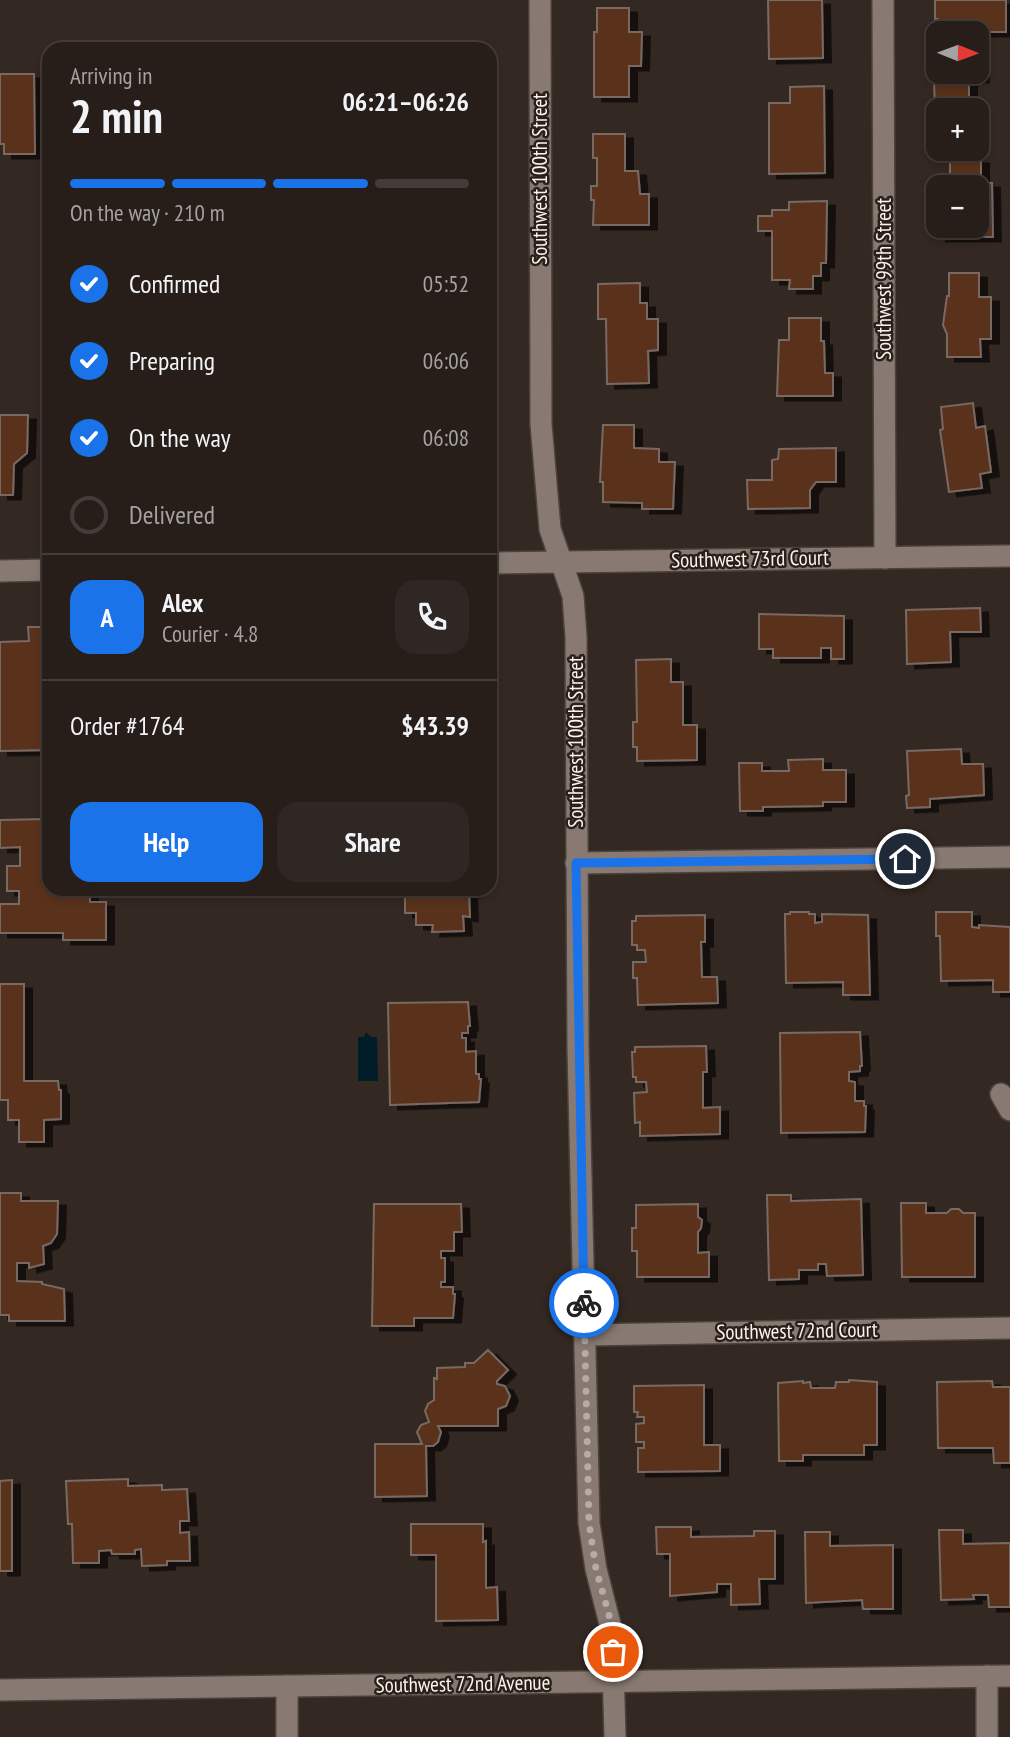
<!DOCTYPE html>
<meta charset="utf-8">
<style>
body{margin:0;font-family:"PT Sans Narrow",sans-serif;background:#2f2723;color:#f1f3f6;height:100vh;display:flex;flex-direction:column;font-size:26px;white-space:nowrap}
*{box-sizing:border-box;margin:0}
p{font-size:23px;color:#a4a2a2}
.icon{flex:none;width:38px;height:38px;fill:none;stroke:currentColor;stroke-width:2;stroke-linecap:round;stroke-linejoin:round}
.map{position:relative;flex:1;overflow:hidden}
.side{position:absolute;left:42px;top:42px;width:455px;height:854px;display:flex;flex-direction:column;background:#271e1a;border-radius:21px;box-shadow:0 4px 10px #0003,0 0 0 2px #433c39}
.side>*{flex:none}
.needle{width:46px;rotate:91deg}
.buttons{position:absolute;left:926px;top:21px;display:grid;gap:14px}
.buttons a{display:grid;place-items:center;width:63px;height:63px;border-radius:14px;background:#271e1a;box-shadow:0 4px 10px #0003,0 0 0 2px #433c39;font-size:35px}
.pin{position:absolute;display:grid;place-items:center;width:60px;height:60px;color:#fff;margin:-30px;border:4px solid #fff;border-radius:50%;box-shadow:0 2px 7px #0007}
.courier{position:absolute;display:grid;place-items:center;width:70px;height:70px;margin:-35px;border:5px solid #1a73e8;border-radius:50%;background:#fff;color:#222;box-shadow:0 2px 9px #0007}
.headline em{font-style:normal;font-weight:700}
.headline div{display:flex;flex-direction:column-reverse}
.headline{display:flex;align-items:center;justify-content:space-between;height:119px;padding:0 28px}
h1{font-size:46px;font-weight:700;line-height:52px}
.bar{display:grid;grid-template-columns:repeat(4,1fr);gap:10px 7px;align-content:center;height:84px;padding:0 28px}
.bar i{height:9px;border-radius:5px;background:#433c39}
.bar .selected{background:#1a73e8}
.bar p{grid-column:span 4}
.line{display:flex;align-items:center;gap:18px;padding:0 28px;border-top:2px solid #433c39}
.line div{flex:1}
.round{display:grid;place-items:center;flex:none;width:74px;height:74px;border-radius:21px;background:#2f2723}
ol{padding:0 28px;list-style:none}
li{display:flex;align-items:center;gap:21px;height:77px}
li p{margin-inline-start:auto}
li .icon{padding:7px;border-radius:50%;background:#1a73e8;color:#fff;stroke-width:4}
li:last-child{color:#a4a2a2}
li i{width:38px;height:38px;border:4px solid #433c39;border-radius:50%}
.button{display:flex;gap:14px;margin-top:auto;padding:14px 28px}
.button a{flex:1;height:80px;border-radius:21px;background:#1a73e8;color:#fff;font-size:28px;font-weight:700;line-height:80px;text-align:center}
.button a+a{background:#2f2723;color:#f1f3f6}
.map>svg:first-child{display:block}
</style>
<div class="map">
<svg width="1010" height="1737" viewBox="0 0 1010 1737">
<defs>
<filter id="shadow"><feDropShadow dx="8" dy="4.5" stdDeviation="0" flood-color="#0009"/></filter>
</defs>
<rect width="100%" height="100%" fill="#342822"/>
<!-- water -->
<path fill="#011d29" d="M 366,1032 L 371,1037 L 377,1037 L 378,1081 L 358,1081 L 358,1037 L 364,1037 Z"/>
<!-- building -->
<g fill="#5a301e" stroke="#786963" stroke-width="2" fill-rule="evenodd" filter="url(#shadow)">
<path d="M 768,0 L 822,0 L 823,58 L 769,59 Z"/>
<path d="M 935,0 L 1006,0 L 1006,32 L 982,32 L 981,78 L 969,78 L 969,108 L 935,107 L 933,57 L 937,56 L 938,19 L 935,19 ZM 938,33 L 976,33 L 976,72 L 938,72 Z"/>
<path d="M 597,8 L 629,8 L 629,32 L 642,32 L 641,66 L 629,66 L 629,97 L 594,97 L 594,32 L 597,32 Z"/>
<path d="M 0,74 L 34,74 L 35,154 L 4,154 L 4,144 L 0,144 Z"/>
<path d="M 824,86 L 825,173 L 769,174 L 769,103 L 790,103 L 790,87 Z"/>
<path d="M 593,134 L 625,134 L 625,171 L 638,171 L 640,194 L 649,194 L 649,225 L 593,225 L 594,200 L 591,200 L 591,186 L 597,186 L 597,158 L 593,158 Z"/>
<path d="M 950,159 L 981,159 L 981,183 L 992,183 L 993,237 L 938,237 L 937,215 L 938,226 L 976,226 L 976,187 L 948,187 L 950,185 Z"/>
<path d="M 827,201 L 826,263 L 821,263 L 821,276 L 813,276 L 813,289 L 789,289 L 790,280 L 772,280 L 772,231 L 758,231 L 758,216 L 772,216 L 772,210 L 789,210 L 789,202 Z"/>
<path d="M 949,273 L 979,273 L 979,297 L 991,297 L 991,339 L 980,339 L 981,357 L 947,357 L 947,334 L 943,325 L 947,296 L 949,296 Z"/>
<path d="M 640,283 L 640,303 L 647,303 L 647,319 L 658,319 L 658,350 L 648,351 L 649,383 L 607,384 L 606,319 L 598,319 L 598,284 Z"/>
<path d="M 789,318 L 821,318 L 821,341 L 824,341 L 825,373 L 833,373 L 833,396 L 777,396 L 779,340 L 789,340 Z"/>
<path d="M 973,403 L 976,428 L 985,426 L 991,472 L 980,474 L 982,488 L 949,492 L 940,430 L 943,429 L 941,407 Z"/>
<path d="M 0,415 L 28,415 L 27,453 L 14,464 L 13,495 L 0,495 Z"/>
<path d="M 603,425 L 634,425 L 634,448 L 659,449 L 659,462 L 675,462 L 673,509 L 642,509 L 642,503 L 603,502 L 603,482 L 600,482 Z"/>
<path d="M 836,448 L 836,482 L 816,482 L 810,490 L 810,508 L 748,509 L 747,480 L 772,480 L 772,460 L 778,459 L 779,449 Z"/>
<path d="M 980,608 L 981,632 L 950,632 L 951,662 L 907,664 L 906,610 Z"/>
<path d="M 759,614 L 844,616 L 844,659 L 831,659 L 831,648 L 821,648 L 821,658 L 773,658 L 773,649 L 759,649 Z"/>
<path d="M 28,627 L 49,627 L 49,750 L 0,751 L 0,642 L 29,641 Z"/>
<path d="M 671,659 L 671,682 L 683,682 L 683,725 L 697,725 L 697,760 L 637,761 L 637,747 L 633,747 L 633,722 L 637,722 L 636,660 Z"/>
<path d="M 961,749 L 962,764 L 983,764 L 984,795 L 930,799 L 930,807 L 907,808 L 906,796 L 909,795 L 907,751 Z"/>
<path d="M 823,759 L 823,770 L 846,770 L 846,802 L 823,802 L 823,806 L 763,807 L 763,811 L 740,811 L 739,763 L 762,763 L 762,771 L 789,771 L 788,760 Z"/>
<path d="M 49,819 L 49,889 L 90,889 L 90,902 L 106,902 L 106,940 L 63,940 L 63,933 L 0,933 L 0,904 L 19,904 L 19,891 L 7,891 L 7,866 L 20,866 L 20,847 L 0,848 L 0,820 Z"/>
<path d="M 405,889 L 472,889 L 472,892 L 469,893 L 470,917 L 463,916 L 464,931 L 432,932 L 433,925 L 416,925 L 416,913 L 405,913 Z"/>
<path d="M 790,912 L 809,912 L 809,914 L 815,914 L 815,923 L 822,922 L 822,914 L 868,915 L 870,995 L 843,995 L 843,982 L 786,983 L 785,922 L 785,914 L 790,914 Z"/>
<path d="M 936,912 L 972,912 L 972,927 L 979,928 L 979,925 L 1010,927 L 1010,992 L 993,992 L 993,980 L 941,981 L 940,936 L 936,936 Z"/>
<path d="M 705,915 L 705,942 L 701,942 L 702,977 L 717,977 L 718,1003 L 638,1005 L 637,978 L 633,978 L 633,962 L 646,962 L 645,950 L 637,950 L 637,945 L 632,945 L 632,921 L 636,921 L 636,916 Z"/>
<path d="M 0,984 L 24,984 L 24,1081 L 58,1081 L 59,1090 L 61,1090 L 61,1119 L 44,1120 L 44,1142 L 19,1142 L 19,1120 L 8,1120 L 8,1100 L 0,1100 Z"/>
<path d="M 468,1002 L 470,1026 L 468,1026 L 468,1033 L 462,1033 L 462,1038 L 466,1038 L 466,1052 L 476,1051 L 476,1074 L 479,1074 L 479,1079 L 481,1079 L 479,1102 L 390,1105 L 388,1003 Z"/>
<path d="M 860,1032 L 862,1066 L 860,1066 L 860,1071 L 849,1072 L 849,1081 L 855,1082 L 855,1101 L 864,1101 L 864,1106 L 866,1106 L 865,1132 L 781,1133 L 780,1033 Z"/>
<path d="M 706,1046 L 707,1072 L 703,1072 L 703,1108 L 720,1107 L 720,1134 L 640,1136 L 640,1122 L 635,1123 L 634,1093 L 647,1092 L 646,1082 L 636,1082 L 636,1077 L 633,1077 L 632,1052 L 635,1052 L 635,1047 Z"/>
<path d="M 0,1193 L 21,1193 L 21,1201 L 58,1201 L 57,1234 L 51,1243 L 43,1246 L 44,1264 L 29,1268 L 29,1263 L 17,1263 L 17,1281 L 42,1282 L 42,1284 L 64,1289 L 65,1321 L 9,1321 L 9,1315 L 0,1315 Z"/>
<path d="M 767,1195 L 791,1195 L 791,1201 L 861,1199 L 863,1275 L 827,1276 L 826,1264 L 818,1264 L 818,1270 L 799,1270 L 799,1279 L 769,1280 Z"/>
<path d="M 901,1203 L 926,1203 L 926,1213 L 947,1213 L 951,1209 L 959,1209 L 963,1213 L 975,1213 L 975,1277 L 902,1277 Z"/>
<path d="M 374,1204 L 461,1204 L 462,1232 L 454,1232 L 454,1251 L 441,1251 L 441,1258 L 445,1258 L 445,1282 L 441,1282 L 441,1287 L 453,1287 L 453,1294 L 455,1294 L 453,1318 L 414,1318 L 414,1326 L 372,1326 Z"/>
<path d="M 698,1204 L 698,1217 L 702,1220 L 701,1228 L 698,1232 L 698,1253 L 709,1252 L 709,1277 L 637,1277 L 637,1251 L 632,1251 L 632,1228 L 636,1228 L 636,1205 Z"/>
<path d="M 488,1350 L 508,1370 L 497,1381 L 497,1384 L 505,1386 L 510,1396 L 506,1406 L 498,1409 L 498,1426 L 438,1426 L 441,1432 L 438,1442 L 433,1446 L 426,1446 L 427,1496 L 375,1497 L 375,1444 L 422,1444 L 417,1432 L 421,1425 L 429,1422 L 425,1411 L 428,1404 L 434,1400 L 434,1378 L 437,1379 L 437,1368 L 465,1367 L 465,1363 L 474,1363 Z"/>
<path d="M 849,1380 L 877,1382 L 877,1445 L 864,1445 L 864,1455 L 803,1455 L 803,1461 L 779,1461 L 778,1383 L 803,1381 L 803,1383 L 810,1382 L 811,1388 L 835,1388 L 836,1382 L 849,1382 Z"/>
<path d="M 992,1381 L 993,1387 L 1010,1387 L 1010,1463 L 994,1463 L 993,1448 L 938,1448 L 937,1382 Z"/>
<path d="M 704,1385 L 704,1445 L 720,1445 L 720,1471 L 638,1472 L 638,1448 L 644,1448 L 644,1442 L 636,1442 L 636,1424 L 644,1423 L 644,1417 L 637,1417 L 638,1412 L 634,1412 L 634,1386 Z"/>
<path d="M 128,1479 L 128,1486 L 162,1485 L 162,1490 L 187,1489 L 189,1521 L 180,1521 L 180,1533 L 189,1532 L 190,1561 L 167,1561 L 167,1565 L 142,1566 L 141,1549 L 135,1550 L 135,1554 L 112,1554 L 111,1550 L 99,1551 L 99,1563 L 73,1563 L 72,1524 L 68,1524 L 66,1481 Z"/>
<path d="M 12,1480 L 12,1571 L 0,1571 L 0,1481 Z"/>
<path d="M 411,1524 L 483,1524 L 483,1542 L 486,1541 L 486,1588 L 497,1587 L 498,1620 L 436,1621 L 436,1555 L 411,1555 Z"/>
<path d="M 656,1527 L 691,1527 L 691,1537 L 754,1536 L 754,1531 L 775,1531 L 775,1579 L 759,1579 L 760,1604 L 731,1605 L 731,1584 L 717,1584 L 717,1592 L 670,1596 L 670,1554 L 657,1554 Z"/>
<path d="M 939,1530 L 963,1530 L 963,1544 L 1010,1543 L 1010,1607 L 989,1607 L 988,1595 L 973,1595 L 974,1599 L 941,1600 Z"/>
<path d="M 805,1532 L 830,1532 L 830,1546 L 893,1545 L 893,1609 L 863,1609 L 862,1600 L 806,1603 Z"/>
</g>
<g fill="none" stroke-linecap="round" stroke-linejoin="round">
<!-- minor casing -->
<g stroke="#4c433d" stroke-width="24">
<g id="minor">
<path d="M 540,0 L 541,424 L 550,529 L 573,596 L 576,637 L 578,1048 L 589,1523 L 596,1569 L 612,1632 L 615,1737"/>
<path d="M 883,0 L 885,558"/>
<path d="M 490,563 L 1010,556"/>
<path d="M 0,571 L 49,570"/>
<path d="M 576,863 L 1010,857"/>
<path d="M 1001,1094 L 1010,1110"/>
<path d="M 584,1335 L 1010,1328"/>
<path d="M 987,1676 L 987,1737"/>
<path d="M 0,1690 L 1010,1676"/>
<path d="M 287,1737 L 287,1686"/>
</g>
</g>
<!-- minor -->
<use href="#minor" stroke="#887a72" stroke-width="21"/>
</g>
<g fill="none" stroke-linecap="round" stroke-linejoin="round">
<!-- done -->
<path stroke="#b5aca7" stroke-width="7" stroke-dasharray="0 12.6" d="M 584,1303 L 589,1523 L 596,1569 L 609,1615 L 613,1652"/>
<!-- route -->
<path stroke="#1a73e8" stroke-width="9" d="M 584,1303 L 576,863 L 905,859"/>
</g>
<g text-anchor="middle" stroke-width="5" stroke-linejoin="round" paint-order="stroke">
<!-- street labels -->
<g font-size="21" fill="#fbf3ee" stroke="#2a1f19">
<text transform="translate(540 179) rotate(-90)" y="7">Southwest 100th Street</text>
<text transform="translate(884 279) rotate(-90)" y="7">Southwest 99th Street</text>
<text transform="translate(750 559) rotate(-1)" y="7">Southwest 73rd Court</text>
<text transform="translate(576 742) rotate(-90)" y="7">Southwest 100th Street</text>
<text transform="translate(797 1331) rotate(-1)" y="7">Southwest 72nd Court</text>
<text transform="translate(463 1684) rotate(-1)" y="7">Southwest 72nd Avenue</text>
</g>
</g>
</svg>
<div class="buttons">
<a><svg class="needle" viewBox="-14 -14 28 28"><path d="M0-13l5 13h-10z" fill="#e53935"/><path d="M0 13l5-13h-10z" fill="#a4a2a2"/></svg></a>
<a>+</a>
<a>−</a>
</div>
<div class="pin" style="left:613px;top:1652px;background:#ea580c"><svg class="icon" aria-label="bag" viewBox="0 0 24 24"><path d="M5 8h14l-1 12H6zM9 8a3 3 0 0 1 6 0"/></svg></div>
<div class="pin" style="left:905px;top:859px;background:#1f2937"><svg class="icon" aria-label="home" viewBox="0 0 24 24"><path d="M3 11l9-7 9 7M6 9v11h12V9"/></svg></div>
<div class="courier" style="left:584px;top:1303px"><svg class="icon" aria-label="bike" viewBox="0 0 24 24"><circle cx="6" cy="16" r="4"/><circle cx="18" cy="16" r="4"/><path d="M6 16l4-8h5l3 8M10 8l3 8H6M13 5h3"/></svg></div>
<section class="side">
<div class="headline"><div><h1>2 min</h1><p>Arriving in</p></div><em>06:21–06:26</em></div>
<div class="bar"><i class="selected"></i><i class="selected"></i><i class="selected"></i><i></i><p>On the way · 210 m</p></div>
<ol>
<li><svg class="icon" aria-label="check" viewBox="0 0 24 24"><path d="M5 12l5 5 9-10"/></svg>Confirmed<p>05:52</p></li>
<li><svg class="icon" aria-label="check" viewBox="0 0 24 24"><path d="M5 12l5 5 9-10"/></svg>Preparing<p>06:06</p></li>
<li><svg class="icon" aria-label="check" viewBox="0 0 24 24"><path d="M5 12l5 5 9-10"/></svg>On the way<p>06:08</p></li>
<li><i></i>Delivered</li>
</ol>
<div class="line" style="height:126px"><b class="round" style="background:#1a73e8;color:#fff">A</b><div><b>Alex</b><p>Courier · 4.8</p></div><a class="round"><svg class="icon" aria-label="phone" viewBox="0 0 24 24"><path d="M5 4h4l2 5-3 2q2 4 5 5l2-3 5 2v4C11 20 4 13 5 4z"/></svg></a></div>
<div class="line" style="height:91px"><div>Order #1764</div><b>$43.39</b></div>
<div class="button"><a>Help</a><a>Share</a></div>
</section>
</div>
